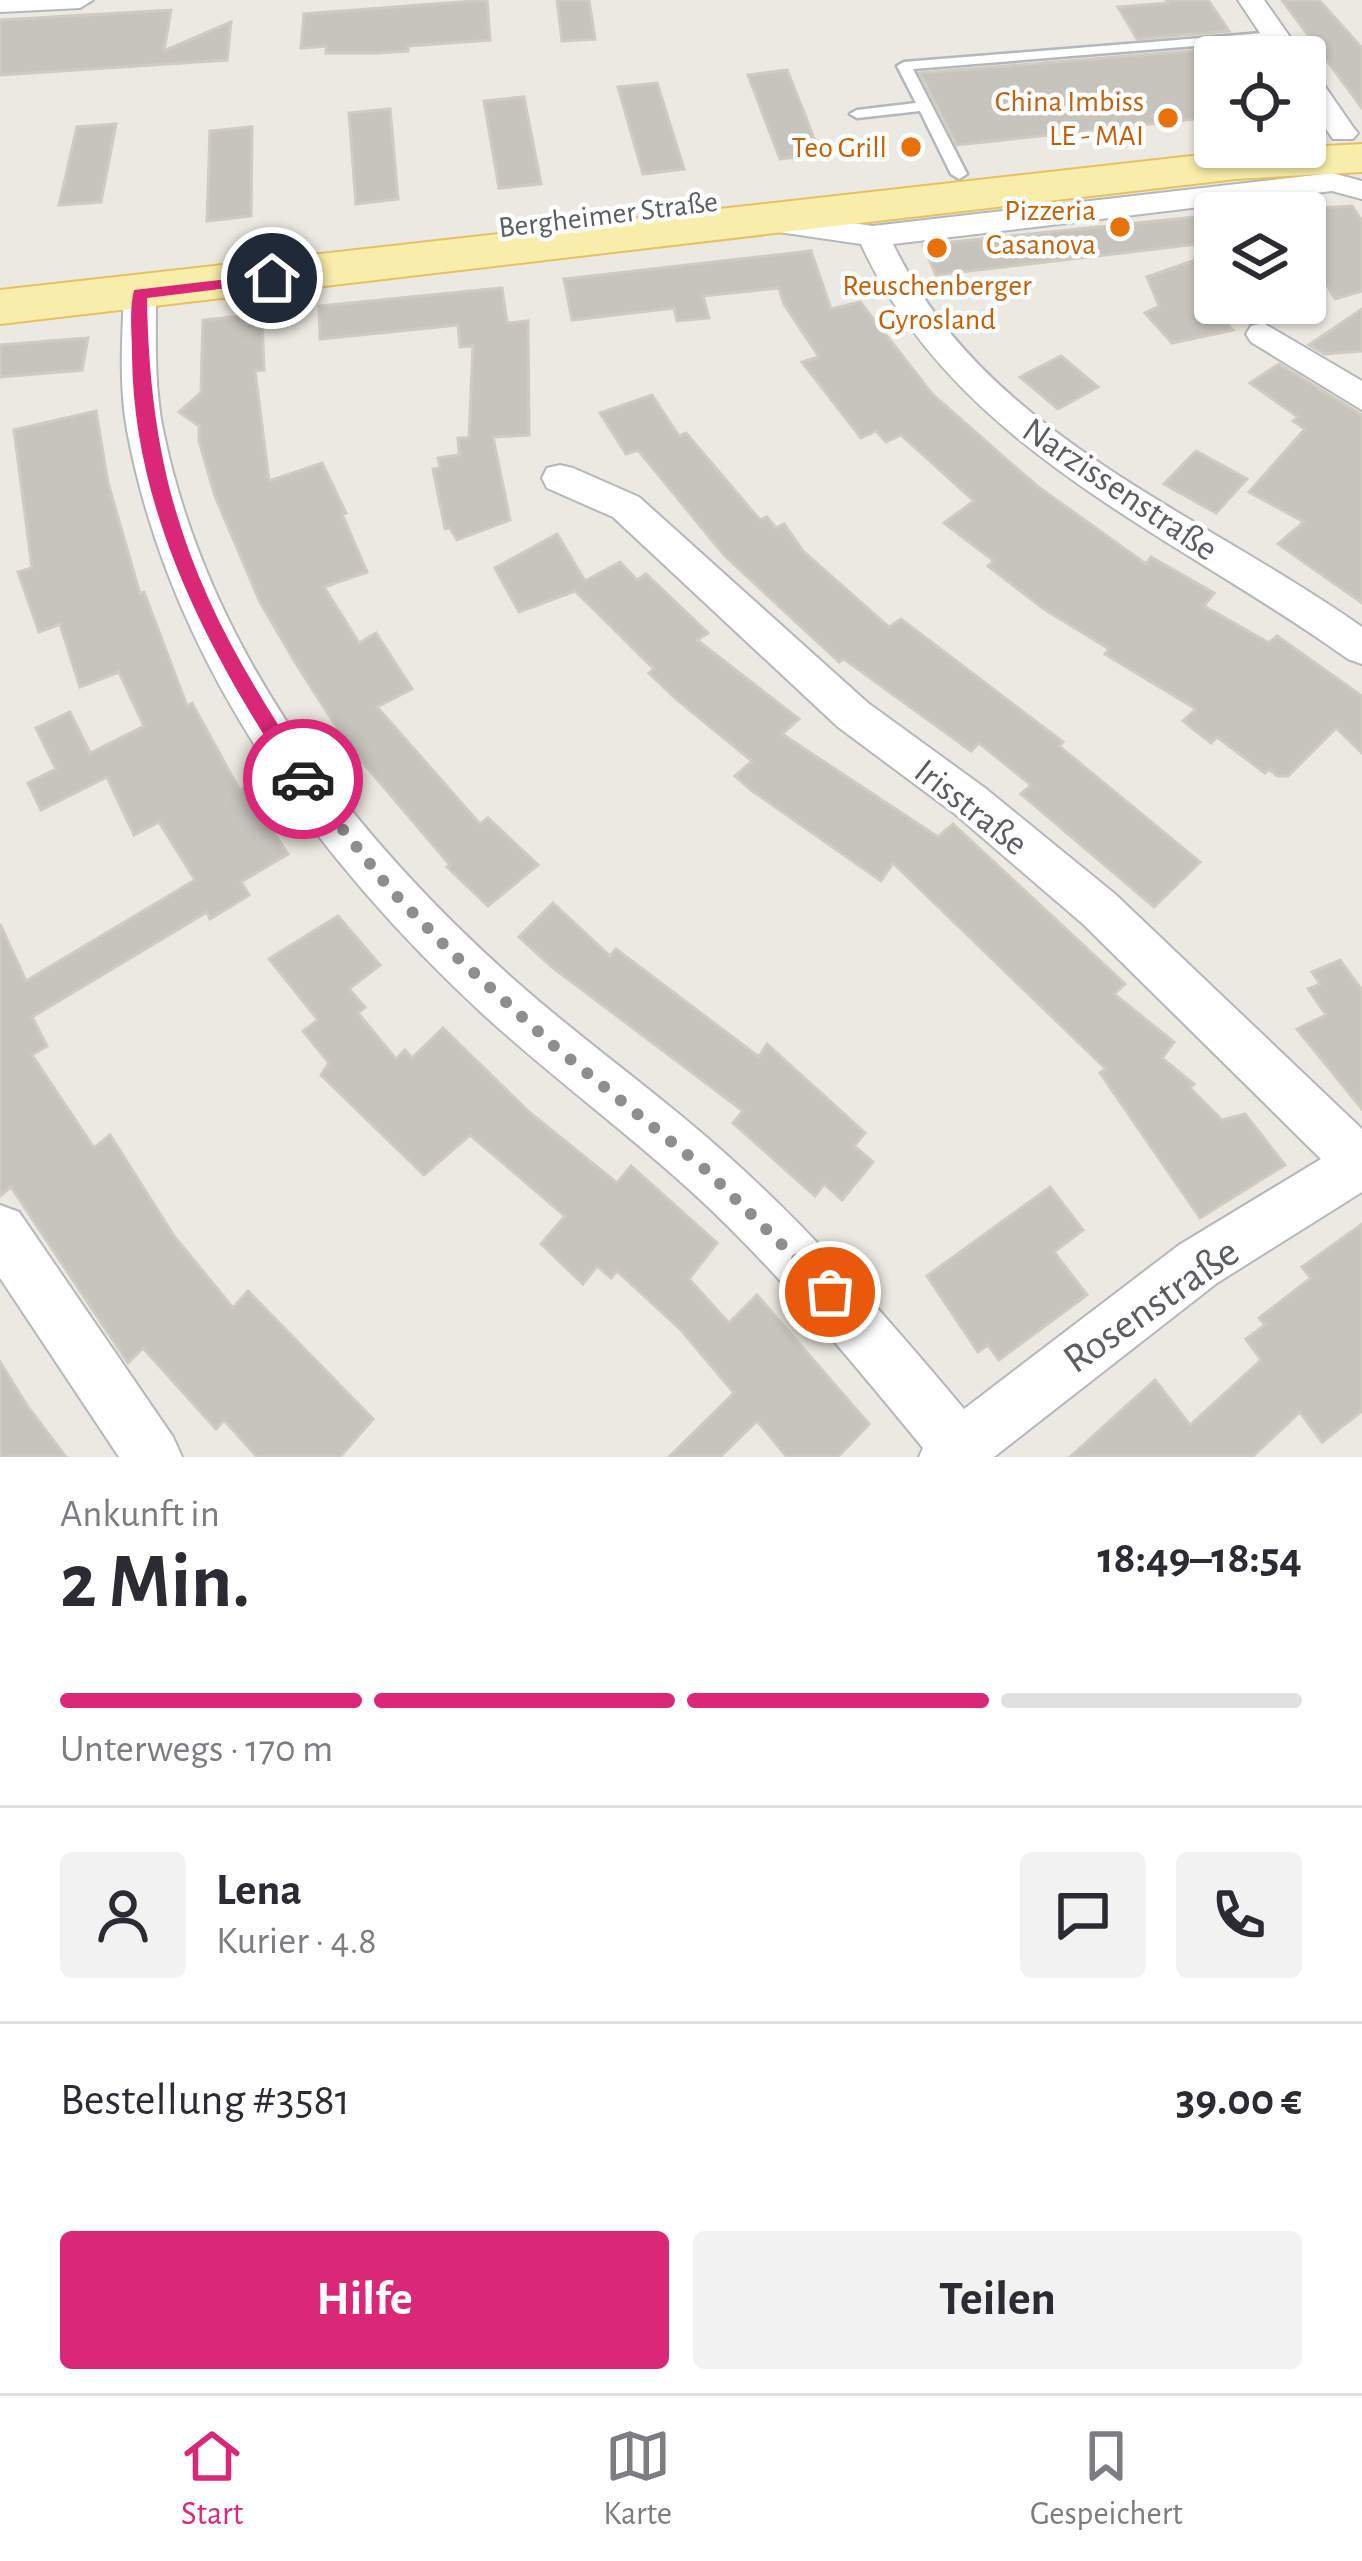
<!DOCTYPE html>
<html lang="de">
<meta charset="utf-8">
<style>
body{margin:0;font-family:"Alegreya Sans",sans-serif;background:#f2f2f3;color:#2b2b33;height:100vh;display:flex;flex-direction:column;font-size:45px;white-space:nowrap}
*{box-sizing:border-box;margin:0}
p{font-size:39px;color:#7c7c81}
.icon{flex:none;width:66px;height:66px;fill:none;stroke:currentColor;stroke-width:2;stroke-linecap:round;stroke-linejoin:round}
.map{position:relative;height:1457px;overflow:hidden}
.drawer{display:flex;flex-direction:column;background:#fff;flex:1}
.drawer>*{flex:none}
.buttons{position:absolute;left:1194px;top:36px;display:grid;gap:24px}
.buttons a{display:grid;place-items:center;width:132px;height:132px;border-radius:12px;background:#fff;box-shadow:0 3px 9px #0004;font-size:60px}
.pin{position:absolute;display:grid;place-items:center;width:102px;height:102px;color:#fff;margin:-51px;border:6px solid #fff;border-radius:50%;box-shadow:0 3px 12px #0007}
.courier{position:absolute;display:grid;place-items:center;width:120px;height:120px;margin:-60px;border:9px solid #db2777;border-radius:50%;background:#fff;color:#222;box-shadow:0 3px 15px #0007}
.overview em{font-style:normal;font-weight:700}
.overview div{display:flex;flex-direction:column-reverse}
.overview{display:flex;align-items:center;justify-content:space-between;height:204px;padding:0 60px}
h1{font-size:78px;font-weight:700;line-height:90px}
.bar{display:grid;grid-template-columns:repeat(4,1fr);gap:18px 12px;align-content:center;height:144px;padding:0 60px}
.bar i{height:15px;border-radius:9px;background:#e1e1e2}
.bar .selected{background:#db2777}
.bar p{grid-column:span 4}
.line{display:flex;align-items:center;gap:30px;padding:0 60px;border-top:3px solid #e1e1e2}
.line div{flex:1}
.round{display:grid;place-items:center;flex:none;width:126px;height:126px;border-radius:12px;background:#f2f2f3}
.action{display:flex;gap:24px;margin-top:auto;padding:24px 60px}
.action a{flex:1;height:138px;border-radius:12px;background:#db2777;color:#fff;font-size:48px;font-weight:700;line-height:138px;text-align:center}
.action a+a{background:#f2f2f3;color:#2b2b33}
.dock{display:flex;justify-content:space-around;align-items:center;height:168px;border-top:3px solid #e1e1e2;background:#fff;font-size:33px;color:#7c7c81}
.dock a{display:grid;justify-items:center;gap:6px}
.dock .selected{color:#db2777}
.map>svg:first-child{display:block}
</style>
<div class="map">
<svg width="1362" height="1457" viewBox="0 0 1362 1457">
<rect width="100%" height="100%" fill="#ebe9e1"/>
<!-- building -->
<g fill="#c7c4be" stroke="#cfcbc0" stroke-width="3">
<path d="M 487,0 L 490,40 L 408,46 L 408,51 L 378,53 L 326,53 L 326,46 L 301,48 L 304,14 Z"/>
<path d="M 557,0 L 589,0 L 595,39 L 562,41 Z"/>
<path d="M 1166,0 L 1208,0 L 1229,31 L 1137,39 L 1118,7 L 1168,3 Z"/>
<path d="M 1282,0 L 1319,0 L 1362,48 L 1362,108 Z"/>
<path d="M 171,10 L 164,51 L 231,22 L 227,60 L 0,75 L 0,20 Z"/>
<path d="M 1239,47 L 1246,57 L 1197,57 L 1215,83 L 1215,117 L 957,145 L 920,73 Z"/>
<path d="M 787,70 L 805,115 L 820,155 L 780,159 L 748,75 Z"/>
<path d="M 657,83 L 684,169 L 643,174 L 618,87 Z"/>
<path d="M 524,97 L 541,184 L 499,188 L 484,101 Z"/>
<path d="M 390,109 L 398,199 L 356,204 L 349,113 Z"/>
<path d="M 116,124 L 101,202 L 59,205 L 77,127 Z"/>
<path d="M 252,127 L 251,216 L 207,221 L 210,131 Z"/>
<path d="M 1352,206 L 1362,221 L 1362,291 L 1335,299 L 1305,246 L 1305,213 L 1285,210 Z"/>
<path d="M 1215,215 L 1215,242 L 936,275 L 923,245 Z"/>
<path d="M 811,251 L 831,309 L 860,302 L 933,395 L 1037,486 L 1146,564 L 1151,557 L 1214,593 L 1204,606 L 1269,643 L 1277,636 L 1362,696 L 1362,753 L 1336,728 L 1288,776 L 1277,776 L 1269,769 L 1265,773 L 1217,737 L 1211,743 L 1183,721 L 1196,709 L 1105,654 L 1109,649 L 1044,609 L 988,566 L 994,561 L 944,523 L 974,501 L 901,435 L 886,442 L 876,431 L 861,438 L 802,362 L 819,357 L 784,304 L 779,288 L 703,296 L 709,318 L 677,321 L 674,308 L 572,320 L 564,279 Z"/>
<path d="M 1215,253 L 1215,311 L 1233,330 L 1172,343 L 1145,313 L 1159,306 L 1147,277 Z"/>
<path d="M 502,288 L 507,323 L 528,321 L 529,435 L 493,437 L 510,520 L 457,540 L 450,528 L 445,529 L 433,469 L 440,468 L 438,458 L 459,455 L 458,438 L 469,438 L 473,346 L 460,347 L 458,325 L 320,339 L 319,306 Z"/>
<path d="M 1362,309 L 1362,351 L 1324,354 L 1309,345 Z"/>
<path d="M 262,314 L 264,370 L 255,371 L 269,481 L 322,463 L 346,513 L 342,514 L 367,572 L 324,587 L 359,643 L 376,633 L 412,689 L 377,707 L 480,824 L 488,818 L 538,865 L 488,906 L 447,867 L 450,865 L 348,745 L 295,662 L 260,602 L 215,496 L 199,441 L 199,426 L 179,412 L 201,393 L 203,320 Z"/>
<path d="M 88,338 L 82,370 L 0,377 L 0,345 Z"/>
<path d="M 1061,356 L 1098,387 L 1058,409 L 1020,377 Z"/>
<path d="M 1279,364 L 1362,415 L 1362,603 L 1278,544 L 1304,522 L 1249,492 L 1305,429 L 1293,421 L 1298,417 L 1250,383 Z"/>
<path d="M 652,395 L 679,436 L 686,433 L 760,520 L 767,517 L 776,528 L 784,524 L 803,551 L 889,627 L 901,619 L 1063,742 L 1059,746 L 1200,862 L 1154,907 L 1021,794 L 1031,785 L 979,743 L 971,751 L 844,659 L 839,662 L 724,555 L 638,450 L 626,454 L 600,413 Z"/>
<path d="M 96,411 L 108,483 L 140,594 L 144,592 L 187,706 L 192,703 L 240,791 L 243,788 L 288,854 L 241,882 L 249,895 L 210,919 L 207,912 L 32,1017 L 47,1046 L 32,1055 L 94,1148 L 110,1135 L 174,1236 L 233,1308 L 248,1291 L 373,1419 L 340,1457 L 257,1457 L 224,1420 L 216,1429 L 143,1348 L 128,1363 L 11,1187 L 0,1196 L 0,924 L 26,981 L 195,880 L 159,822 L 134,835 L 107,777 L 41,810 L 28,783 L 56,769 L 36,728 L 70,712 L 90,753 L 144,726 L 119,672 L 80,687 L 60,624 L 39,632 L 18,572 L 32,568 L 14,430 Z"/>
<path d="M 1196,451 L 1247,479 L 1216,513 L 1164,484 Z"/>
<path d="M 557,534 L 585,581 L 620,562 L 637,580 L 646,574 L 708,633 L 697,640 L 799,719 L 782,734 L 938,837 L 953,824 L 1125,984 L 1114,994 L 1174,1042 L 1162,1058 L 1194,1084 L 1190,1088 L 1222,1120 L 1245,1114 L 1285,1165 L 1200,1218 L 1100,1073 L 1106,1069 L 893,863 L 881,881 L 751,790 L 735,776 L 752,761 L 676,699 L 649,673 L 654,669 L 575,591 L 519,612 L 495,568 Z"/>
<path d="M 553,903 L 610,956 L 616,949 L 759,1057 L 767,1044 L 865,1133 L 854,1146 L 873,1162 L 842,1200 L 824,1184 L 815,1196 L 733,1123 L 743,1111 L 552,967 L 519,937 Z"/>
<path d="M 338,916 L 380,965 L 349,989 L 365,1007 L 358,1013 L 396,1059 L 405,1050 L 412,1058 L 443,1028 L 529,1112 L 617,1183 L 631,1166 L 717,1243 L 689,1279 L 729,1323 L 757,1295 L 869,1424 L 838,1457 L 787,1457 L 757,1421 L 720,1457 L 669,1457 L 734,1393 L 681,1330 L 617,1271 L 611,1278 L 597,1266 L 583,1284 L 541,1244 L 565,1216 L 470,1135 L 424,1175 L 321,1075 L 329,1063 L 303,1031 L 318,1020 L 269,959 Z"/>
<path d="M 1340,960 L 1362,990 L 1362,1109 L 1297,1029 L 1326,1015 L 1308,989 L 1320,984 L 1312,972 Z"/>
<path d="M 1050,1187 L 1083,1230 L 1054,1252 L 1087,1295 L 999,1360 L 988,1345 L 978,1352 L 927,1276 Z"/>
<path d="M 1362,1224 L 1362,1411 L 1322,1442 L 1300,1412 L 1252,1457 L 1070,1457 L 1155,1380 L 1190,1425 L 1261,1360 L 1246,1339 L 1265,1325 L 1259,1318 L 1311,1278 L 1302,1267 Z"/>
<path d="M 0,1362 L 28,1407 L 66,1457 L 0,1457 Z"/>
</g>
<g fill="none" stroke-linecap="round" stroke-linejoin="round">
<!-- service casing -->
<g stroke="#b4b7bb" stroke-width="5">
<path id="service" d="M 1276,32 L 1283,36 L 1281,39 L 913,69 L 967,174 L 959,179 L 951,174 L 920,111 L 857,118 L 850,114 L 857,110 L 916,103 L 897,66 L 904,62 Z"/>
</g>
<!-- minor casing -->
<g stroke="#b4b7bb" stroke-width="4">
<g id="minor">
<path d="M 0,0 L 93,0 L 80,8 L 0,12 Z"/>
<path d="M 1238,0 L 1264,0 L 1304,57 L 1276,57 Z"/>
<path d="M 1305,70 L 1315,72 L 1353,127 L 1358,133 L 1353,139 L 1333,139 L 1305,99 Z"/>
<path d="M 1332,173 L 1362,181 L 1362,199 L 1332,191 L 893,244 C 984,434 1198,511 1362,627 L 1362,664 L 1348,659 C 1174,534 955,449 861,244 L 772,231 L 756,221 L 772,211 L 873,226 Z"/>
<path d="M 140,283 L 152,286 L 156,294 C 156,339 154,385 163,430 C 209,653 352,836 519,984 C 587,1044 662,1096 729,1157 C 815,1234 890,1321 964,1409 L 1179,1245 L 1321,1159 L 1083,924 L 955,814 L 838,727 L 613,517 L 547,488 L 542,478 L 547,468 L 560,465 L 573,468 L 639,497 L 868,703 L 985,788 L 1115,894 L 1362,1129 L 1362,1192 L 1217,1283 L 994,1457 L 919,1457 L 923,1448 C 850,1359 777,1270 692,1192 C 625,1131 552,1077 485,1016 C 315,859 170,661 127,430 C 119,385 122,339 124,294 L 128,286 Z"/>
<path d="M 1263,323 L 1362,381 L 1362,410 L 1251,342 L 1246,334 L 1251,326 Z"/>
<path d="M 0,1205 L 19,1212 L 173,1437 L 182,1457 L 119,1457 L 0,1278 Z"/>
</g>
</g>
<!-- primary casing -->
<g stroke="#e5c261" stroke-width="4">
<path id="primary" d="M 1362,144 L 1362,172 L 1236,179 L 0,324 L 0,290 L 1236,151 Z"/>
</g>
<!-- service -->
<use href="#service" fill="#fff" fill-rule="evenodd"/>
<!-- minor -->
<use href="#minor" fill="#fff" fill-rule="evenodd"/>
<!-- primary -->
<use href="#primary" fill="#f8edaa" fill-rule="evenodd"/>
</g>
<!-- route -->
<path fill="#db2777" d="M 272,274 L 279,278 L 277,282 L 147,298 C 150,498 200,610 310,773 L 313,779 L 303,788 L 296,785 C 211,656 133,514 132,354 C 132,334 129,310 134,290 Z"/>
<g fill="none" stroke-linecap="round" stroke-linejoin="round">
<!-- done -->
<path stroke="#8d8e8e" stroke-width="12" stroke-dasharray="0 21.6" d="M 303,779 L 389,888 L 448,949 L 554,1046 L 706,1170 L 830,1292"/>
</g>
<!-- markers -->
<g fill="#e8710a" stroke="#fff" stroke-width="4.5">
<circle cx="1168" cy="118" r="12"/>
<circle cx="911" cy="147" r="12"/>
<circle cx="1120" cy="227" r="12"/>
<circle cx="937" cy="248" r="12"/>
</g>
<g text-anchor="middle" stroke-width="9" stroke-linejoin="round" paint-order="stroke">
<!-- far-food labels -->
<g font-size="30" fill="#c56008" stroke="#fff" text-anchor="end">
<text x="1144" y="111">China Imbiss<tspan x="1144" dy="34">LE - MAI</tspan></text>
<text x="887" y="157">Teo Grill</text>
<text x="1096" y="220">Pizzeria<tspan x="1096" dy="34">Casanova</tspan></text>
<text x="937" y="295" text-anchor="middle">Reuschenberger<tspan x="937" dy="34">Gyrosland</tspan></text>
</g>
<!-- far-street labels -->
<g font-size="30" fill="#5a5d61" stroke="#fff">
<text transform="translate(608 214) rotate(-7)" y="10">Bergheimer Straße</text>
</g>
<!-- street labels -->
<g font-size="36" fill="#5a5d61" stroke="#fff">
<text transform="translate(1121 488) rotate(34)" y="13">Narzissenstraße</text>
<text transform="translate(972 806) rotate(38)" y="13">Irisstraße</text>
</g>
<!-- near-street labels -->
<g font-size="42" fill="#5a5d61" stroke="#fff">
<text transform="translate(1150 1304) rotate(-35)" y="15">Rosenstraße</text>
</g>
</g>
</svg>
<div class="buttons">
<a><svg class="icon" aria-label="locate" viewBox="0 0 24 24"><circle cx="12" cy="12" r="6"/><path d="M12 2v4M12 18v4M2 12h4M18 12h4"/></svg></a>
<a><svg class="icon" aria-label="layers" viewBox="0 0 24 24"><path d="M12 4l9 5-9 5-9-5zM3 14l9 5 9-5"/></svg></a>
</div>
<div class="pin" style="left:830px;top:1292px;background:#ea580c"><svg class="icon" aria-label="bag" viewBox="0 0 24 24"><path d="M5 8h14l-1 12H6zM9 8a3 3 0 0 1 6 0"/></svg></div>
<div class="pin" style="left:272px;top:278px;background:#1f2937"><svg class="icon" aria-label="home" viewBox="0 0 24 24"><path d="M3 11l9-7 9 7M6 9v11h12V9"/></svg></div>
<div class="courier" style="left:303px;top:779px"><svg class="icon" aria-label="car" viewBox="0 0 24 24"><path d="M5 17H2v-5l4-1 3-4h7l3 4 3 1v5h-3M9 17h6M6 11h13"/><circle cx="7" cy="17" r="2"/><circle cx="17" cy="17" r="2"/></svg></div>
</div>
<section class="drawer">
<div class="overview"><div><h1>2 Min.</h1><p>Ankunft in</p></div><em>18:49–18:54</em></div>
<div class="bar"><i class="selected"></i><i class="selected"></i><i class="selected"></i><i></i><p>Unterwegs · 170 m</p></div>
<div class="line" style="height:216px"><a class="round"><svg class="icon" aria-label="person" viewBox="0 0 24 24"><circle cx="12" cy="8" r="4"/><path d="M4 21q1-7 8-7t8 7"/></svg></a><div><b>Lena</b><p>Kurier · 4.8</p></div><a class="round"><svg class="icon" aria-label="chat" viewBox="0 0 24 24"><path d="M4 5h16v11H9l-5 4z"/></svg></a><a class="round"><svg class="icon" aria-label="phone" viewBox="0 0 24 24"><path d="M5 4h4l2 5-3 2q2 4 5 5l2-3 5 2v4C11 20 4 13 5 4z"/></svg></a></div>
<div class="line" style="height:156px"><div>Bestellung #3581</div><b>39.00 €</b></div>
<div class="action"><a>Hilfe</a><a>Teilen</a></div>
</section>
<nav class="dock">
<a class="selected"><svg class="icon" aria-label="home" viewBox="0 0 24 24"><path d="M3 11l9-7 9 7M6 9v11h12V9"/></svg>Start</a>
<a><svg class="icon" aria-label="map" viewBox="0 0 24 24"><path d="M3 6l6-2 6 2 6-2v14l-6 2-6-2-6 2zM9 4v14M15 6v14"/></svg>Karte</a>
<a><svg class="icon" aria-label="saved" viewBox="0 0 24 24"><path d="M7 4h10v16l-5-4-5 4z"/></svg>Gespeichert</a>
</nav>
